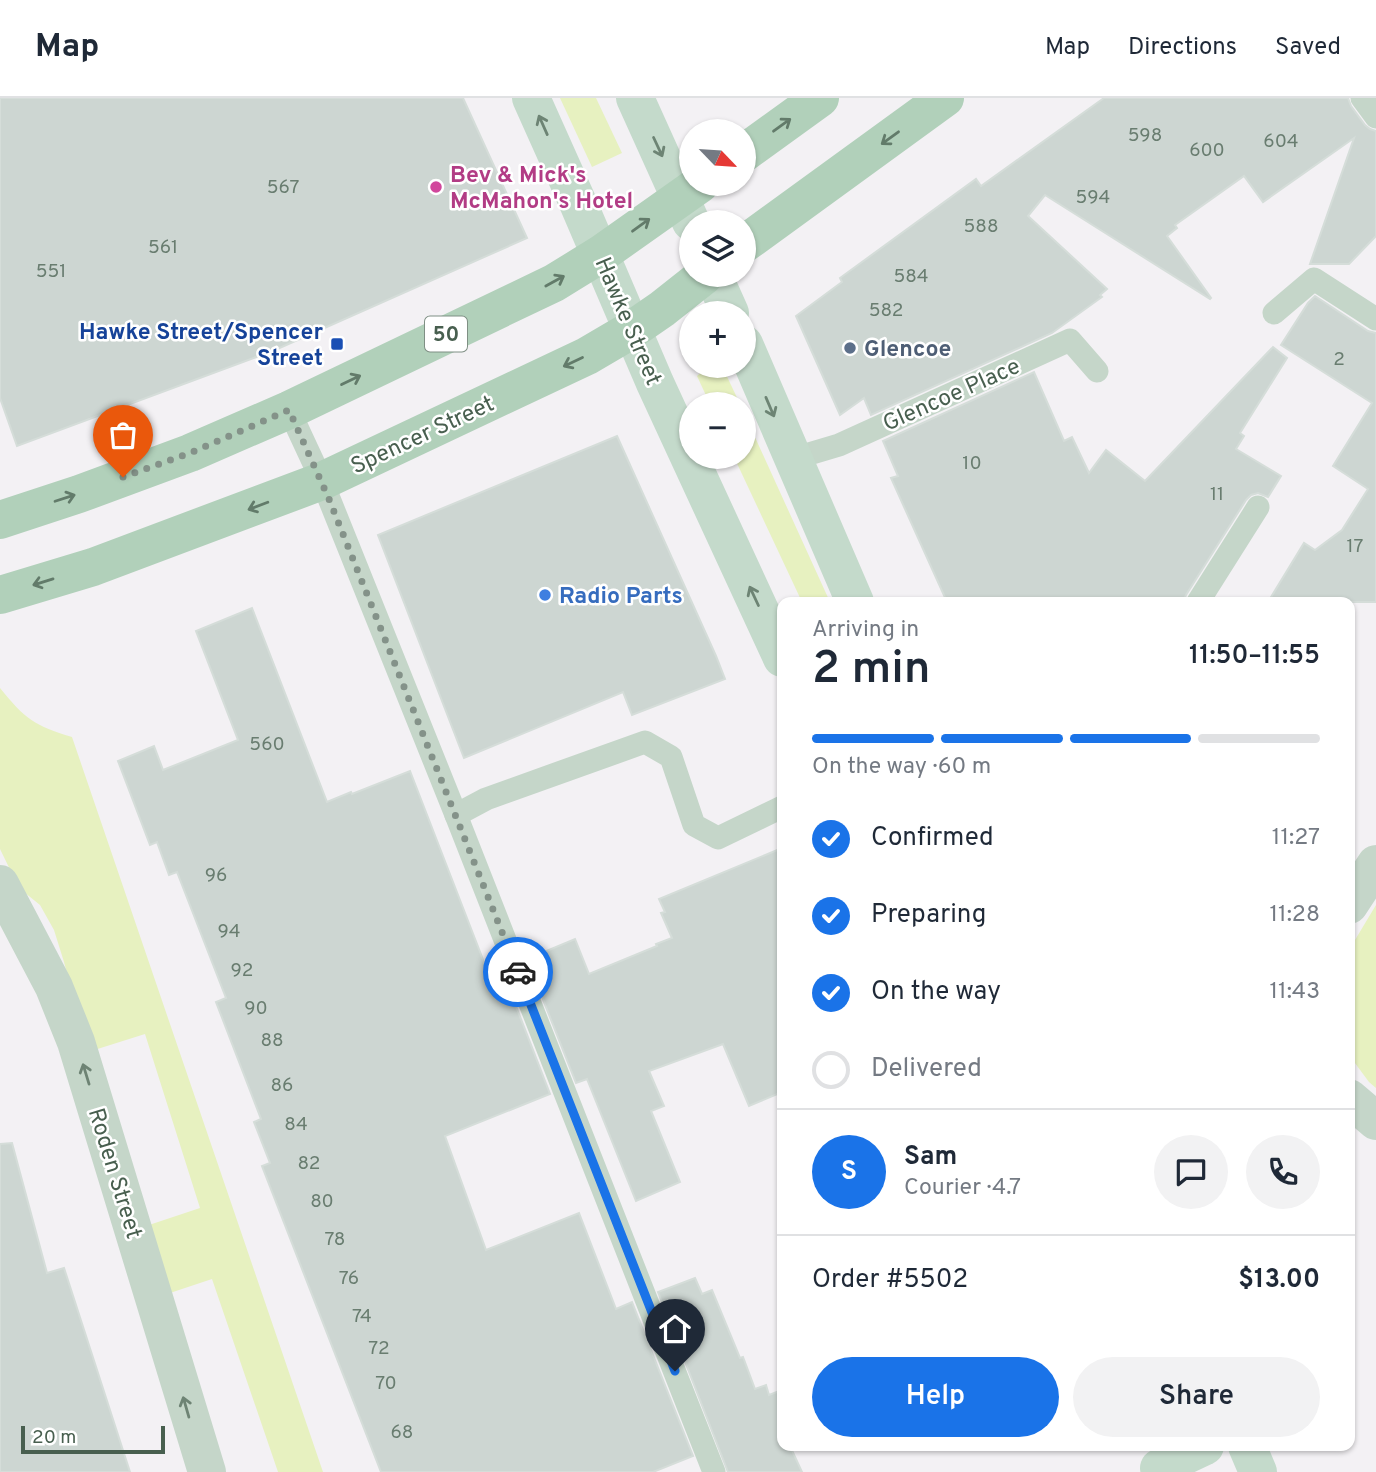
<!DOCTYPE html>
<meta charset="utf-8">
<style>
body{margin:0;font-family:Overpass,sans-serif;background:#f2f2f3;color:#1f2937;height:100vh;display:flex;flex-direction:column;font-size:26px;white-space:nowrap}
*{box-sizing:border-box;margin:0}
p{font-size:23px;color:#747a83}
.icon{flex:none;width:38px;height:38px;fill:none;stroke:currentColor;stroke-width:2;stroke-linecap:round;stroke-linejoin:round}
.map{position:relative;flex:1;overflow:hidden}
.panel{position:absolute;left:777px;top:499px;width:578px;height:854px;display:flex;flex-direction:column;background:#fff;border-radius:14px;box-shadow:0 2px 5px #0004}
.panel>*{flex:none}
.needle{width:46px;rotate:115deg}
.fabs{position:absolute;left:679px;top:21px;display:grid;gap:14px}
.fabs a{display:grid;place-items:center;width:77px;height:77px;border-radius:50%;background:#fff;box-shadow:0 2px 5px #0004;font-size:35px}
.scale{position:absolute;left:21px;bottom:18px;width:144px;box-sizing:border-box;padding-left:7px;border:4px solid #485f4f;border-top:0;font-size:19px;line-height:24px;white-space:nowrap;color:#485f4f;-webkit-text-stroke:5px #fff;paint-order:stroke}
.pin{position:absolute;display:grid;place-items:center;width:60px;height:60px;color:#fff;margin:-72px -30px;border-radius:50% 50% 50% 0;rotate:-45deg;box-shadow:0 0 7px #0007}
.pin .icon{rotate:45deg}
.courier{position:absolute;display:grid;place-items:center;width:70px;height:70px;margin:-35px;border:5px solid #1a73e8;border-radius:50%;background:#fff;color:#222;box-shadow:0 2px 9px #0007}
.headline em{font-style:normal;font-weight:600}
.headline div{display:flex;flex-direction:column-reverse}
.headline{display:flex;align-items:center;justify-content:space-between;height:119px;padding:0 35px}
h1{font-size:46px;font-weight:600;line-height:52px}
.bar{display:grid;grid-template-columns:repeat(4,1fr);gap:10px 7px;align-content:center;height:84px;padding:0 35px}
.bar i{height:9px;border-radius:5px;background:#e0e1e3}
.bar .on{background:#1a73e8}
.bar p{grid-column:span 4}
.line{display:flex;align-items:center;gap:18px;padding:0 35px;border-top:2px solid #e0e1e3}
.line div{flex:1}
.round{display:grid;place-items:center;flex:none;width:74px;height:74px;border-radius:37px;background:#f2f2f3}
ol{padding:0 35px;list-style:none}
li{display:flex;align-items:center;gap:21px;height:77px}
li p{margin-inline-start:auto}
li .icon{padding:7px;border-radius:50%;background:#1a73e8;color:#fff;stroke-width:4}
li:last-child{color:#747a83}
li i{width:38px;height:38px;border:4px solid #e0e1e3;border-radius:50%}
.cta{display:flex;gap:14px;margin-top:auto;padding:14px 35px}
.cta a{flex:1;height:80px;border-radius:42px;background:#1a73e8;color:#fff;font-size:28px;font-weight:600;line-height:80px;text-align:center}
.cta a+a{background:#f2f2f3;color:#1f2937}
header{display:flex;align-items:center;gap:42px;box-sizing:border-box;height:98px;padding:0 35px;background:#fff;border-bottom:2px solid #e0e1e3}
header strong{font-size:33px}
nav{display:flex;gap:38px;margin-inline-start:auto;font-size:24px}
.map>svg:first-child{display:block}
</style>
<header>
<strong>Map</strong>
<nav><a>Map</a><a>Directions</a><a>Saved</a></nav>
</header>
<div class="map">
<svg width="1376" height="1374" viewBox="0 0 1376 1374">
<rect width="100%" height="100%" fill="#f3f1f4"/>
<!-- green -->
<g fill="#e7f1c0">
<path d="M 560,0 L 596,0 L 622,55 L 592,69 Z"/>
<path d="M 708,268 L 722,268 L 740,306 L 710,306 L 697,278 Z"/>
<path d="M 744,315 L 830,504 L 802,504 L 734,359 L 744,359 Z"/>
<path d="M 0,590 C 25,621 35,628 72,639 L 323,1374 L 278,1374 L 212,1181 L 167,1196 L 143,1129 L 200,1110 L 145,936 L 88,954 L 64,864 L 54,832 L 40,807 L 19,790 L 0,751 Z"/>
<path d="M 1376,807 L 1376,990 L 1369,984 L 1349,957 L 1349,852 Z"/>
</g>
<!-- building -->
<g fill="#cdd6d2" stroke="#d5ddd9" stroke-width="2">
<path d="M 0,0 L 463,0 L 527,140 L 275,252 L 17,348 L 0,300 Z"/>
<path d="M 1104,0 L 1348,0 L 1351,8 L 1365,27 L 1370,31 L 1376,33 L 1376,138 L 1349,166 L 1310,166 L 1354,40 L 1263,104 L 1244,78 L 1175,127 L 1177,130 L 1167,138 L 1211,200 L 1210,201 L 1045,97 L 1028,118 L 1107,191 L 1100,197 L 1102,199 L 1052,235 L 871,317 L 864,300 L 840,317 L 796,218 L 842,184 L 840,180 L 976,81 L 981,88 Z"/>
<path d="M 1315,198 L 1368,233 L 1376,235 L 1376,504 L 1268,504 L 1304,445 L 1315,452 L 1342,432 L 1368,391 L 1333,368 L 1372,305 L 1281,247 L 1308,205 Z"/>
<path d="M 1273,249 L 1287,260 L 1240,335 L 1244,338 L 1236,351 L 1281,378 L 1268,399 L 1258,395 L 1251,397 L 1246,402 L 1186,497 L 1183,504 L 947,504 L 891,380 L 898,378 L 883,343 L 1034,274 L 1064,343 L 1072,339 L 1089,375 L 1106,352 L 1145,383 Z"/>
<path d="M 617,338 L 716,558 L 725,581 L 632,617 L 623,594 L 464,660 L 378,437 Z"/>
<path d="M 252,510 L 327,704 L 351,694 L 352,696 L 410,673 L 489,877 L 502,872 L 550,996 L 445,1038 L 486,1152 L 579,1115 L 616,1211 L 632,1204 L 693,1358 L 653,1374 L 381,1374 L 262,1068 L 270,1065 L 254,1024 L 261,1021 L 216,904 L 226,900 L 177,774 L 169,777 L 157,744 L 150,747 L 118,663 L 154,648 L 163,672 L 238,642 L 196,533 Z"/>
<path d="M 782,750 L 782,994 L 749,1008 L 723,946 L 649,973 L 664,1008 L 651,1013 L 680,1084 L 636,1103 L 587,981 L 576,985 L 527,861 L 575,841 L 589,876 L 657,848 L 656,846 L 672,840 L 661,815 L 665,814 L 659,801 Z"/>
<path d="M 12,1045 L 47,1175 L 64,1170 L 130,1374 L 0,1374 L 0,1046 Z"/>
<path d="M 695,1180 L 702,1196 L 712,1192 L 740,1260 L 743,1259 L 755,1291 L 766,1287 L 769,1297 L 782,1292 L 782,1348 L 790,1348 L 802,1374 L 728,1374 L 658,1194 Z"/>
</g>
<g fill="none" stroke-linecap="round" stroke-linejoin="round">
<!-- lane -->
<g stroke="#c5d6c9" stroke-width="23">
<path d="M 1362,0 L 1376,19"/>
<path d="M 1274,215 L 1314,181 L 1376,221"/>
<path d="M 289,312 L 322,383 L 456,717 L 714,1374"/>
<path d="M 792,361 L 839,347 L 1070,242 L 1097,273"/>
<path d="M 1198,504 L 1258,409"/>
<path d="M 456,717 L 486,701 L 645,644 L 671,659 L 694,727 L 718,740 L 782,709"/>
</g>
<!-- street -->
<g stroke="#c5d6c9" stroke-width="38">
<path d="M 0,786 L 54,889 L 76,944 L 207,1374"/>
<path d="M 1349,807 L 1376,766"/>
<path d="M 1349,1000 L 1376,1023"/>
</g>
<!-- secondary -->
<g stroke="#c4dacb" stroke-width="38">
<path d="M 531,0 L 578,105 L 655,285 L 782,560"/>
<path d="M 635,0 L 691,124"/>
<path d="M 713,177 L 730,215"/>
<path d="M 744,246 L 855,504"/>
<path d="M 1247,1348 L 1258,1374"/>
<path d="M 1159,1370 L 1205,1348"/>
</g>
<!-- primary -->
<g stroke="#b1d0ba" stroke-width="38">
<path d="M 744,55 L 820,0"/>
<path d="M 744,146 L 945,0"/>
<path d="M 0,422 L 79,396 L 190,355 L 289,312 L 554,185 L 601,156 L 700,86"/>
<path d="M 0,497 L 93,469 L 322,383 L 587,258 L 633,231 L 662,211 L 705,177"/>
</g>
</g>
<!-- one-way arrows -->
<defs><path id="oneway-shaft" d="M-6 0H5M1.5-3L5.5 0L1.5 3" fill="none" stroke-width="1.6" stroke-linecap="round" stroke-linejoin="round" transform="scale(1.75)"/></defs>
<g stroke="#6d8474">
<use href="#oneway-shaft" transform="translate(543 27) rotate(-114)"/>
<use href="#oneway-shaft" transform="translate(658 49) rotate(65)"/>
<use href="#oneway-shaft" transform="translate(770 309) rotate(67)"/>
<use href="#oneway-shaft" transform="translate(754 498) rotate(-115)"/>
</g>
<g stroke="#627b6a">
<use href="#oneway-shaft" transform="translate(782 27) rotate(-36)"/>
<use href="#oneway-shaft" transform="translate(890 40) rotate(144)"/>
<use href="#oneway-shaft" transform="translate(641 127) rotate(-36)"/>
<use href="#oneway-shaft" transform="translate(555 183) rotate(-29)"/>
<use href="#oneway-shaft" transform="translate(573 264) rotate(155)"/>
<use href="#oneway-shaft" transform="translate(351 282) rotate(-26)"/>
<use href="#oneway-shaft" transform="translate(65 400) rotate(-18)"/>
<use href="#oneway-shaft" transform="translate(258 408) rotate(159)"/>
<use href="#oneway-shaft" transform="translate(43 484) rotate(163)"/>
</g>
<g stroke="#6e8374">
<use href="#oneway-shaft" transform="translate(86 976) rotate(-107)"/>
<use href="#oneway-shaft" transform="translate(186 1309) rotate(-106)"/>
</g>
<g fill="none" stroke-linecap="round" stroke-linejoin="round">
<!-- done -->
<path stroke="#849289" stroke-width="7" stroke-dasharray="0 12.6" d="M 123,379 L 190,355 L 289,312 L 329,401 L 518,874"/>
<!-- route -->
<path stroke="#1a73e8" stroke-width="9" d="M 518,874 L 675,1273"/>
</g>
<!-- markers -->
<circle fill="#d1479c" stroke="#fff" stroke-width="2.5" cx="436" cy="89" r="7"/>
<rect fill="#1a4fb4" stroke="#fff" stroke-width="2.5" x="330" y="239" width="14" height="14" rx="3.5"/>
<circle fill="#5c6f8a" stroke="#fff" stroke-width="2.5" cx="850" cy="250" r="7"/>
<circle fill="#3f7fe0" stroke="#fff" stroke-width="2.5" cx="545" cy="497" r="7"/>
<g text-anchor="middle" stroke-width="5" stroke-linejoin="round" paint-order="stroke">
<!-- number labels -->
<g font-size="19" fill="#697d70">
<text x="1145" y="43">598</text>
<text x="1281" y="49">604</text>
<text x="1207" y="58">600</text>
<text x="283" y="95">567</text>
<text x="1093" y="105">594</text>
<text x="981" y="134">588</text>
<text x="163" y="155">561</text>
<text x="51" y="179">551</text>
<text x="911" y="184">584</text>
<text x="886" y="218">582</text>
<text x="1339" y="267">2</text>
<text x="972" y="371">10</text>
<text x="1217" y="402">11</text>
<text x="1355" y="454">17</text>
<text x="267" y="652">560</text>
<text x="216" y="783">96</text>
<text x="229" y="839">94</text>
<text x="242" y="878">92</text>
<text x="256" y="916">90</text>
<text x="272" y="948">88</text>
<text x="282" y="993">86</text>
<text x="296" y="1032">84</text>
<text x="309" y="1071">82</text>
<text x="322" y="1109">80</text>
<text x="335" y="1147">78</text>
<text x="349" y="1186">76</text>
<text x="362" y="1224">74</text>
<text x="379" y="1256">72</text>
<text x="386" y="1291">70</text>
<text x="402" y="1340">68</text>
</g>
<!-- shield labels -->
<rect fill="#fff" stroke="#7f8f84" stroke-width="2" x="425" y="218.5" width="42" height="35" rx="5"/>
<g font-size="21" font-weight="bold" fill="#485f4f">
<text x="446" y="243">50</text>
</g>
<!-- hotel labels -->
<g font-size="23" font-weight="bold" fill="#b23c85" stroke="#fff" text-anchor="start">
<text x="450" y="84">Bev &amp; Mick's<tspan x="450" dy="26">McMahon's Hotel</tspan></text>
</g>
<!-- street labels -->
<g font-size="23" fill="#485f4f" stroke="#fff">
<text transform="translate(629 223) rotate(67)" y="8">Hawke Street</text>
<text transform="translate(951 296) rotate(-24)" y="8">Glencoe Place</text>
<text transform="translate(422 336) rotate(-25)" y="8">Spencer Street</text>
<text transform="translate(116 1075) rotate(73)" y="8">Roden Street</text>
</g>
<!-- transit labels -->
<g font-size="23" font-weight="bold" fill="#164399" stroke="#fff" text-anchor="end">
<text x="323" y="241">Hawke Street/Spencer<tspan x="323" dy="26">Street</tspan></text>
</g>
<!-- service labels -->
<g font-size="23" font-weight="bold" fill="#4e5e75" stroke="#fff" text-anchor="start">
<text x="864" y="258">Glencoe</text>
</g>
<!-- shop labels -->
<g font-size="23" font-weight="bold" fill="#366cbe" stroke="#fff" text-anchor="start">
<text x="559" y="505">Radio Parts</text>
</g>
</g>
</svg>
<div class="fabs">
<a><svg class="needle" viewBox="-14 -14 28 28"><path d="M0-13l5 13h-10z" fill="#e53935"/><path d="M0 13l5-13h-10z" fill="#747a83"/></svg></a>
<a><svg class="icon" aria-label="layers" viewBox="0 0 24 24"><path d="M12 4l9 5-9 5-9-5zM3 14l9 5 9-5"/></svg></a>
<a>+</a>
<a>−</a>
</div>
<div class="scale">20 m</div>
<div class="pin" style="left:123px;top:379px;background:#ea580c"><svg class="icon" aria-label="bag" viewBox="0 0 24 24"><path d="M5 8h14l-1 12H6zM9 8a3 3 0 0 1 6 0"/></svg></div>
<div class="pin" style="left:675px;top:1273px;background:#1f2937"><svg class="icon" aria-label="home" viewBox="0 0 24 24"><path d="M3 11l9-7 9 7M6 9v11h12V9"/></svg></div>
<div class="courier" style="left:518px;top:874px"><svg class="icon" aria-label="car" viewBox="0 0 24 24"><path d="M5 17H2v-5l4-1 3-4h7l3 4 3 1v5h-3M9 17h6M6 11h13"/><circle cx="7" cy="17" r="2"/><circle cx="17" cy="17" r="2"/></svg></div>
<section class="panel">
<div class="headline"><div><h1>2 min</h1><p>Arriving in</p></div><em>11:50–11:55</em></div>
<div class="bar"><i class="on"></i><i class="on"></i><i class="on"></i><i></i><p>On the way · 60 m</p></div>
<ol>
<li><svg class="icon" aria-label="check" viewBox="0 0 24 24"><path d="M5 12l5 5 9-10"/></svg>Confirmed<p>11:27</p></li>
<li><svg class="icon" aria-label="check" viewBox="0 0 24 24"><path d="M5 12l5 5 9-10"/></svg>Preparing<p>11:28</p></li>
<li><svg class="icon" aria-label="check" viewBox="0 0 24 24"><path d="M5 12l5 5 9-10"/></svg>On the way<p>11:43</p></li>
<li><i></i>Delivered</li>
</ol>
<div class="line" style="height:126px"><b class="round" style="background:#1a73e8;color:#fff">S</b><div><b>Sam</b><p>Courier · 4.7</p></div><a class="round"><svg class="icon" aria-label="chat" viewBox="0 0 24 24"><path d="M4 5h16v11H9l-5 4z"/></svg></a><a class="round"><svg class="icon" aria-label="phone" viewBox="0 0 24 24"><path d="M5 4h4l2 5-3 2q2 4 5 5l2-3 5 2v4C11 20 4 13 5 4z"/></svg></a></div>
<div class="line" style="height:91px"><div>Order #5502</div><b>$13.00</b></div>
<div class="cta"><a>Help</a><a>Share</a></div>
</section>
</div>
